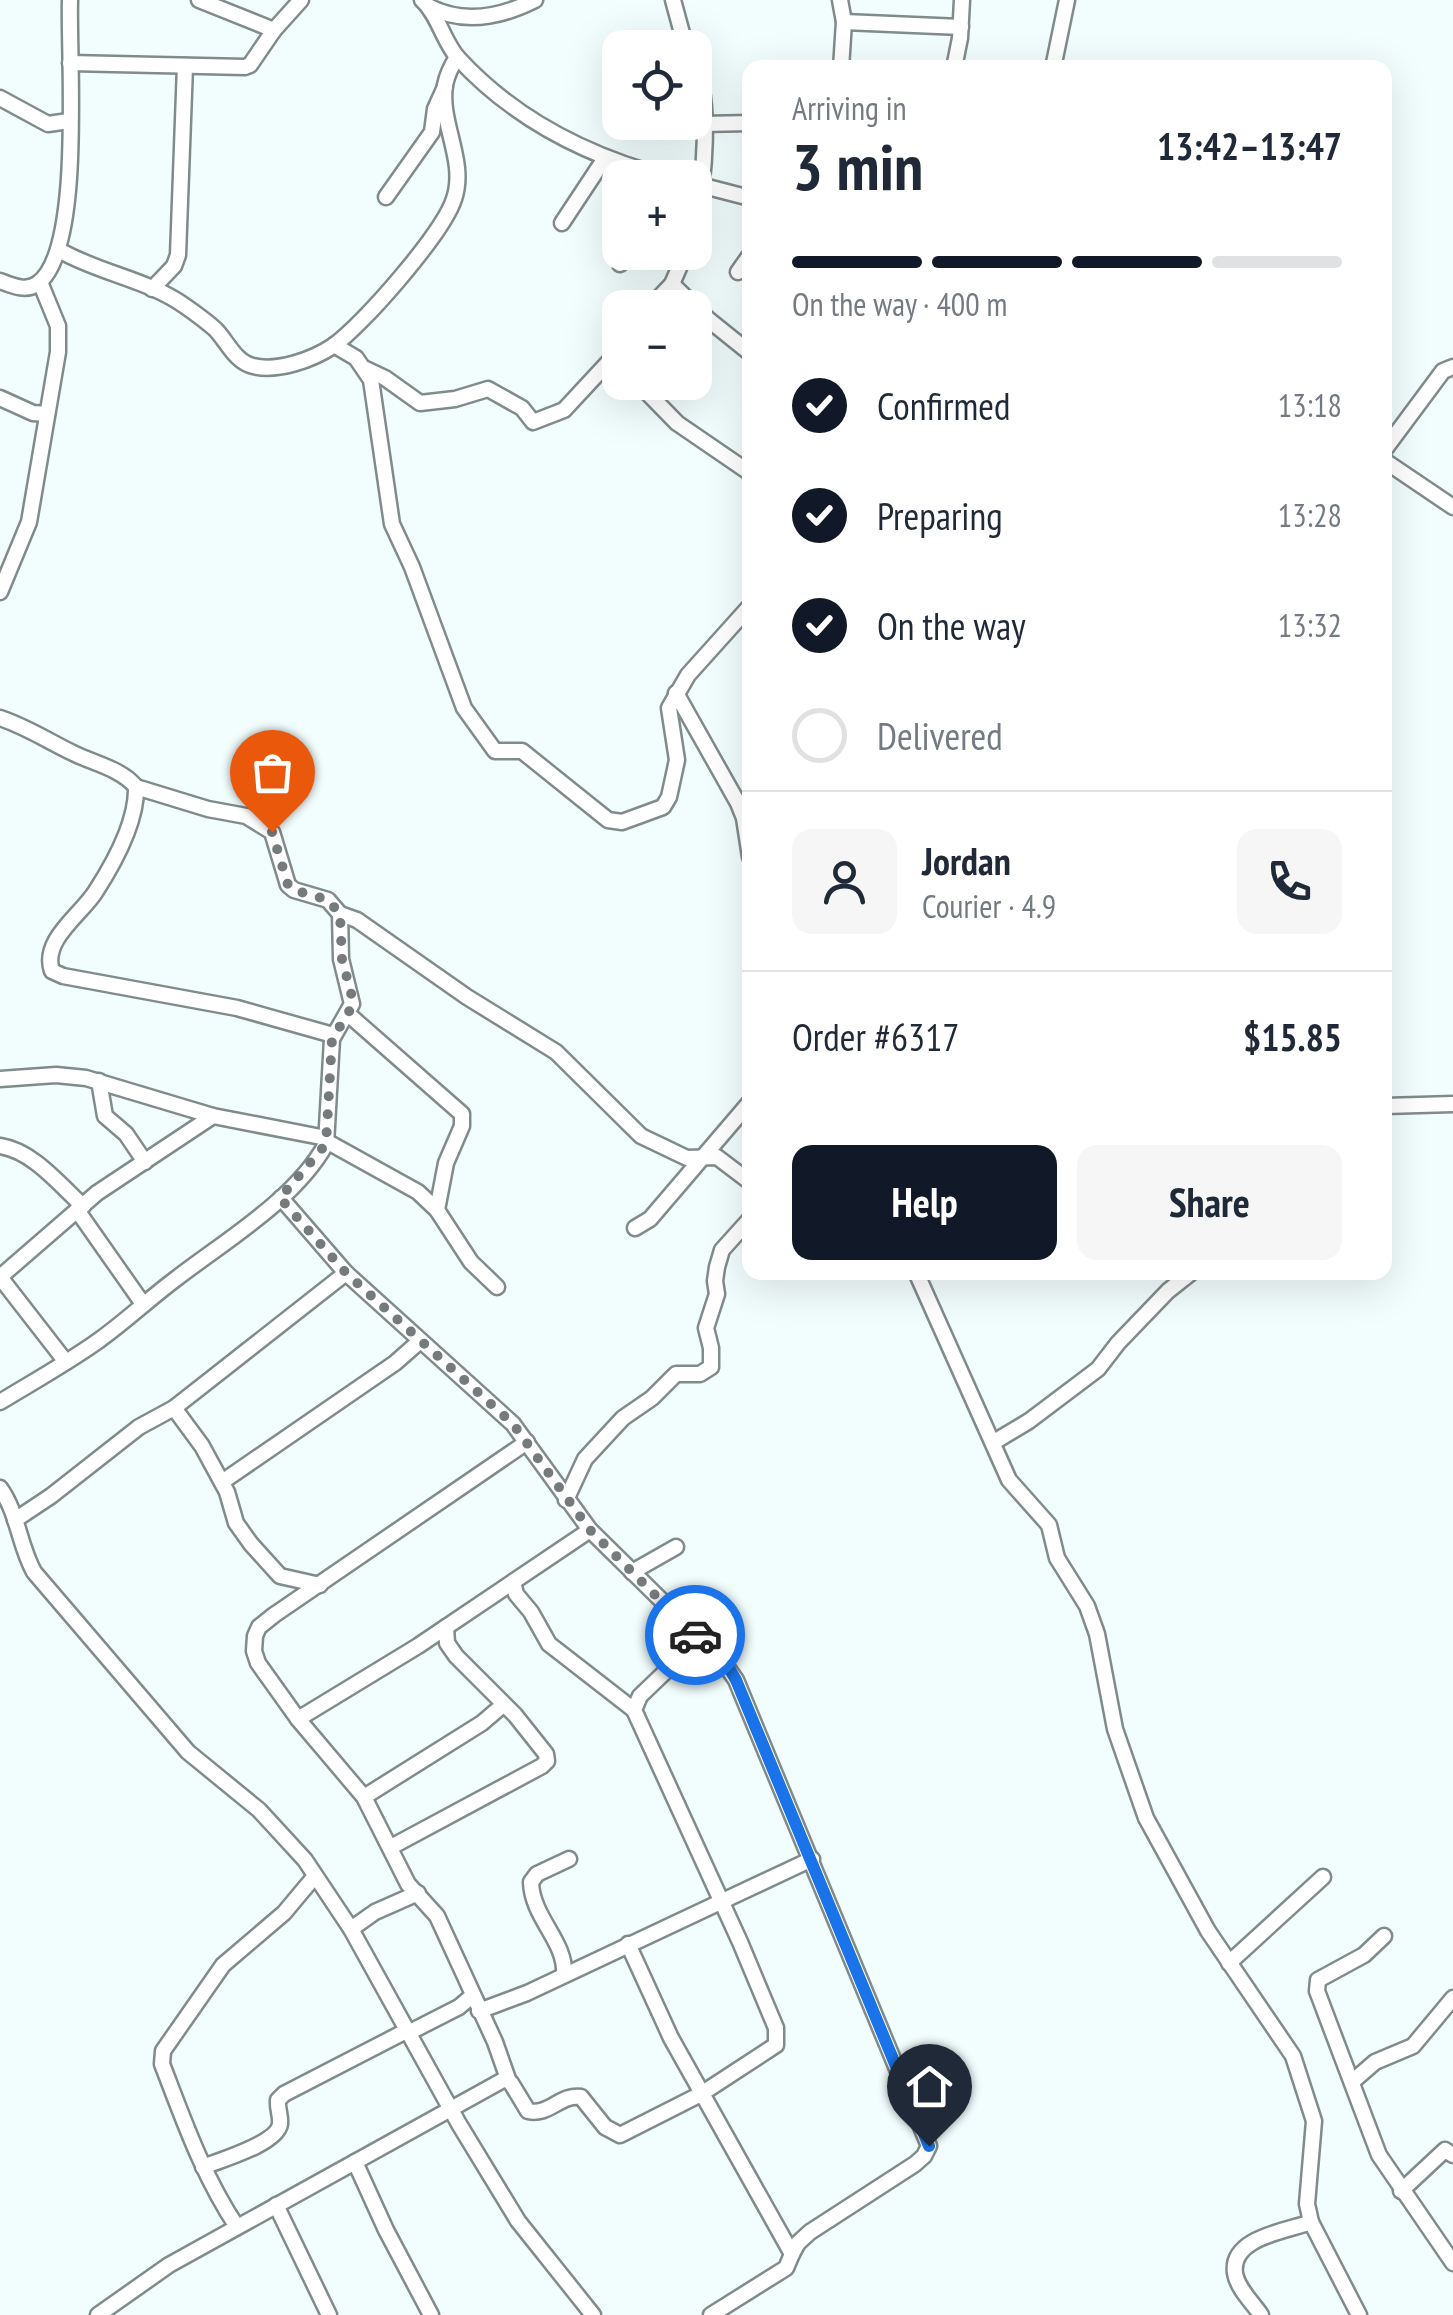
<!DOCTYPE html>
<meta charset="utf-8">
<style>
body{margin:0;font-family:"PT Sans Narrow",sans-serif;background:#f6f6f7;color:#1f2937;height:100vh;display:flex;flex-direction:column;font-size:38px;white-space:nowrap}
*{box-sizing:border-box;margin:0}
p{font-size:32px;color:#747a83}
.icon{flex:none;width:55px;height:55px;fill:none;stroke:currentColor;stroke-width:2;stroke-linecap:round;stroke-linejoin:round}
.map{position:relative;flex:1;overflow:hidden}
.panel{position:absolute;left:742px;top:60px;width:650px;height:1220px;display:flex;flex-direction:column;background:#fff;border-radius:20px;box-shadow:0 10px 40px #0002}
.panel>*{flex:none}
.buttons{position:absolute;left:602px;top:30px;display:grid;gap:20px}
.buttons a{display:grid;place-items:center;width:110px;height:110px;border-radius:20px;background:#fff;box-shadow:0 10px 40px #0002;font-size:50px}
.pin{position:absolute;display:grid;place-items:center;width:85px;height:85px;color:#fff;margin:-102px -42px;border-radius:50% 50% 50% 0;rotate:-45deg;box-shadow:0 0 10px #0007}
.pin .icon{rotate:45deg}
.courier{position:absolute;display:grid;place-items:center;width:100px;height:100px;margin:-50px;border:8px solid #1a73e8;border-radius:50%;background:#fff;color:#222;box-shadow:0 2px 12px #0007}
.head em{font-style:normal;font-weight:700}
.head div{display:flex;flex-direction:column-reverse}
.head{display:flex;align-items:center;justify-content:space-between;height:170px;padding:0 50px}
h1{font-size:65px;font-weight:700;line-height:75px}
.bar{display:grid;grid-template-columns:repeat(4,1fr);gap:15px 10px;align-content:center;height:120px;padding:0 50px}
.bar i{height:12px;border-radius:8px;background:#e0e1e3}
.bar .on{background:#111827}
.bar p{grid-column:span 4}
.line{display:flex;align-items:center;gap:25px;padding:0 50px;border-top:2px solid #e0e1e3}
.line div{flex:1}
.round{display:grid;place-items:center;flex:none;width:105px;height:105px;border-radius:20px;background:#f6f6f7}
ol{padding:0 50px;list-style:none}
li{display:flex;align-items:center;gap:30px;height:110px}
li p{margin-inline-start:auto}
li .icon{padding:10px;border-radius:50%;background:#111827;color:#fff;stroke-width:4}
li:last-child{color:#747a83}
li i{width:55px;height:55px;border:5px solid #e0e1e3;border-radius:50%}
.button{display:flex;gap:20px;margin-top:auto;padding:20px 50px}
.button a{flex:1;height:115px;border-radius:20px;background:#111827;color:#fff;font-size:40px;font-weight:700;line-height:115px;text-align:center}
.button a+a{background:#f6f6f7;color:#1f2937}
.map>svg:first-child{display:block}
</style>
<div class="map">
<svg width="1453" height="2315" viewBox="0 0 1453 2315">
<rect width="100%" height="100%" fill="#f2fdfe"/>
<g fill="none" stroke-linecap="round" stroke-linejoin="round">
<!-- minor casing -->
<g stroke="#808b8b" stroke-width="19">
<g id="minor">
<path d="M 199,0 L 274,30"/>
<path d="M 422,0 C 438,14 443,41 458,58 C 515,120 589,157 670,178"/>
<path d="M 673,0 L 686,48"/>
<path d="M 840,0 L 844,22 L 841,68"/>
<path d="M 428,6 C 463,25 501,17 535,0"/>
<path d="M 844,22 L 961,27"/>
<path d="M 70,63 L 245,67 L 250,65 L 274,30 L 301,0"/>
<path d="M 695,64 C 711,103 705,179 695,220"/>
<path d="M 954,68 L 960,38 L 962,0"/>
<path d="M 1053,68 L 1067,0"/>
<path d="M 0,98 L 48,124 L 69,121"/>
<path d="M 703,124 L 750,123"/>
<path d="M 696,184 L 750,198"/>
<path d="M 386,197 L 432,132 L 435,109 L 445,87"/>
<path d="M 620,204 L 616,230 L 620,264"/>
<path d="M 562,223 L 605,158"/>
<path d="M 59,250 C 98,273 147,279 185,306 C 195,313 206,321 215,329 C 227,341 235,362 253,366 C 277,372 312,360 333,346 C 363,325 443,233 454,199 C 467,161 439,123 445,85 C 447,75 452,65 457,57"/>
<path d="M 738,272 L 750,255"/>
<path d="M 0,281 C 11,285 25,292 37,284 C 84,252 68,57 70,0"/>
<path d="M 672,284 L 709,320 L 750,353"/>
<path d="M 152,289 L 174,266 L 178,255 L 185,66"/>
<path d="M 649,308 L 672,284 L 686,252"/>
<path d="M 334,345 L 356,358 L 371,380 L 392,524 L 412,567 L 464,708 L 495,751 L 522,751 L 608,820 L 622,822 L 663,807 L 669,797 L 677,760 L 669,708 L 688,675 L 750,606"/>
<path d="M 366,369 L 385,378 L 420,403 L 455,399 L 488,389 L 522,408 L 533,422 L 564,410 L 616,354"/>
<path d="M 637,382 L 677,423 L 750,473"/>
<path d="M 0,398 L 33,413 L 47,414"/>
<path d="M 1385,449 L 1443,371 L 1453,367"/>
<path d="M 1385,461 L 1453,507"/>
<path d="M 0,592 L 29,522 L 58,352 L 58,326 L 40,282"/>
<path d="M 676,693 L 738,803 L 744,818 L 750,857"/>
<path d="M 0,718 C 27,727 48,741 73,753 C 93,763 122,769 136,787 C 137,821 114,863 96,891 C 82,914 41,940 52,971 L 63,976 L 237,1008 L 333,1035"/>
<path d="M 340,914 L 357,920 L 467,997 L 556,1052 L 641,1136 L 687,1158 L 717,1157 L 750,1182"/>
<path d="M 348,1014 L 462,1114 L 462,1126 L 446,1163 L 437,1210"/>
<path d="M 0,1079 L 56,1075 L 86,1078 L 213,1116 L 326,1138"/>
<path d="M 99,1081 L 105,1116 L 126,1134 L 145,1162"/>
<path d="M 1385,1106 L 1453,1104"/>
<path d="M 326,1141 L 418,1192 L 437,1210 L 471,1262 L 497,1287"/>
<path d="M 0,1146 C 33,1151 59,1184 83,1206"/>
<path d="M 281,1198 L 346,1273 L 513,1424 L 590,1530 L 722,1660 L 736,1680 L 929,2146 L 924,2156 L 915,2164 L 810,2232 L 798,2243 L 792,2254"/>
<path d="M 77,1210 L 143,1304"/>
<path d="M 635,1228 L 650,1219 L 750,1102"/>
<path d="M 916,1272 L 1009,1480 L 1049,1525 L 1057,1558 L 1087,1606 L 1097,1634 L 1115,1729 L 1146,1818 L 1208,1931 L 1293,2056 L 1314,2121 L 1307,2204 L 1311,2222 L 1359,2315"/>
<path d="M 0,1277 L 97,1193 L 213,1116"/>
<path d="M 0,1277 L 66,1362"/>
<path d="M 0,1402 C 33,1382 67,1363 98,1341 C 126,1321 150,1298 177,1278 C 225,1241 296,1199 326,1144 L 332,1039 L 352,1004 L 341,959 L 340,914 L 328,900 L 294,890 L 288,885 L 272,832 L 246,816 L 208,809 L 136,787"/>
<path d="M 174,1408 L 202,1446 L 227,1492 L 236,1523 L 251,1544 L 280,1576 L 320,1585"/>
<path d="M 994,1442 L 1029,1421 L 1098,1369 L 1118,1343 L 1168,1291 L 1192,1272"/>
<path d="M 222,1482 L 395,1363 L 420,1341"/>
<path d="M 0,1488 C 18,1513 19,1545 34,1572 L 188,1752 L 259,1810 L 305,1860 L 351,1929 L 459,2124 L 518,2221 L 593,2315"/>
<path d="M 566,1500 L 585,1459 L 623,1418 L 652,1398 L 676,1374 L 700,1374 L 711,1367 L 711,1348 L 706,1328 L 717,1294 L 715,1281 L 717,1267 L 722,1250 L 750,1219"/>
<path d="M 15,1520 L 51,1496 L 139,1427 L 174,1408 L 346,1273"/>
<path d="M 632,1572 L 676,1547"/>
<path d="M 513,1582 L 516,1594 L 531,1612 L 549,1644 L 634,1710"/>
<path d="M 298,1719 L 418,1646 L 590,1530"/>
<path d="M 364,1797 L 482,1723 L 503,1705"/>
<path d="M 391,1847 L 542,1766 L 547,1761 L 546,1754 L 515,1715 L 456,1656 L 447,1643 L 446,1627"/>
<path d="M 351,1929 L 375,1912 L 418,1893"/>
<path d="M 1384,1936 L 1364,1955 L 1318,1980 L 1317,1991 L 1379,2155 L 1453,2263"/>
<path d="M 628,1944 L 671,2038 L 792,2254 L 786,2268 L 711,2315"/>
<path d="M 1229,1963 L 1323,1877"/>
<path d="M 564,1974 C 566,1941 532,1918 531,1882 L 537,1874 L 569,1859"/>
<path d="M 479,2011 L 527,1993 L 812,1859"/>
<path d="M 410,2032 L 459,2007 L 472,1996"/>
<path d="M 508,2079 L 495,2042 L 437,1916 L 408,1884 L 364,1797 L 298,1719 L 258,1663 L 254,1651 L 255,1636 L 259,1627 L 274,1615 L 527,1442"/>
<path d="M 1352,2082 L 1375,2062 L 1413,2046 L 1453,1998"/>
<path d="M 355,2162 L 386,2230 L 431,2315"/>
<path d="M 203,2167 C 220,2160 277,2144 280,2124 C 281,2116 277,2108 278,2100 L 284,2094 L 408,2030"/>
<path d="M 1401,2191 L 1445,2150 L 1453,2155"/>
<path d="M 276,2205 L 329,2315"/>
<path d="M 237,2227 C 203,2176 184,2121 162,2064 L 163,2051 L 223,1965 L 284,1913 L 315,1876"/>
<path d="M 98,2315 L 169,2265 L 505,2079 L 511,2083 L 528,2111 C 549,2116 560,2094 581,2097 L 605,2127 L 620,2135 L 701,2094 L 776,2045 L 776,2028 L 740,1942 L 634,1710 L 640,1696 L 687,1651 L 691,1645 L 688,1629"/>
<path d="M 1261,2315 C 1253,2303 1237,2288 1235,2273 C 1230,2237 1288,2231 1311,2222"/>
</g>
</g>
<!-- minor -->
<use href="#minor" stroke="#fff" stroke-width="14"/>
</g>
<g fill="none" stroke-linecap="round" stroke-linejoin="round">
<!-- done -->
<path stroke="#757b7c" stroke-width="10" stroke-dasharray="0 18" d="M 272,832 L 288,885 L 294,890 L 328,900 L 340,914 L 342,959 L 352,997 L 349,1012 L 332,1039 L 326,1144 L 280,1198 L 346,1273 L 513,1424 L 590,1530 L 695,1635"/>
<!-- route -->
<path stroke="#1a73e8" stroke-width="12" d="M 695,1635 L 728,1666 L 736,1680 L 929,2146"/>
</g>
</svg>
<div class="buttons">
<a><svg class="icon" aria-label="locate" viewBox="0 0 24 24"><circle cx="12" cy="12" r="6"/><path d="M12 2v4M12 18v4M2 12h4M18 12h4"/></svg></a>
<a>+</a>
<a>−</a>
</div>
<div class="pin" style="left:272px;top:832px;background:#ea580c"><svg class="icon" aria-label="bag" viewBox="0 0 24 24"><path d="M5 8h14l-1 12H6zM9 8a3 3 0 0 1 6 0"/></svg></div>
<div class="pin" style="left:929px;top:2146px;background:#1f2937"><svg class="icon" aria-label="home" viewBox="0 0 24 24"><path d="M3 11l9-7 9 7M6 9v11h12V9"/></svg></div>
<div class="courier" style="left:695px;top:1635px"><svg class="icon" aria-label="car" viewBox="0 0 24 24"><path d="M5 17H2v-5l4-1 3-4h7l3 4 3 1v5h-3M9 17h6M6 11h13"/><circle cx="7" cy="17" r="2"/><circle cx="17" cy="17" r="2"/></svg></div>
<section class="panel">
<div class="head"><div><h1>3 min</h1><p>Arriving in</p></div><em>13:42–13:47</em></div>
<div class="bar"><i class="on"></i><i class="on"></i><i class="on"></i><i></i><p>On the way · 400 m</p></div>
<ol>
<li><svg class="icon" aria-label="check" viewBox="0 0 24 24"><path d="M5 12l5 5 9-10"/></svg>Confirmed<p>13:18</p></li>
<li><svg class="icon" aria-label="check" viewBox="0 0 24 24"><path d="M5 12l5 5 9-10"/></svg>Preparing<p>13:28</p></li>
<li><svg class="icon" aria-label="check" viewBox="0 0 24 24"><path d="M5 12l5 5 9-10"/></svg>On the way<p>13:32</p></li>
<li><i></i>Delivered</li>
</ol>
<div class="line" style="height:180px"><a class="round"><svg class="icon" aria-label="person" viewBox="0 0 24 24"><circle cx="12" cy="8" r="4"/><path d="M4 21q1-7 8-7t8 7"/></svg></a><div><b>Jordan</b><p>Courier · 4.9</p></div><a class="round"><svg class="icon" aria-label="phone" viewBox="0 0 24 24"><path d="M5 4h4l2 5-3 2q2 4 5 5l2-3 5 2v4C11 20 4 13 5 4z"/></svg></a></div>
<div class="line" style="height:130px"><div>Order #6317</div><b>$15.85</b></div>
<div class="button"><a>Help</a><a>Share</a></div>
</section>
</div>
